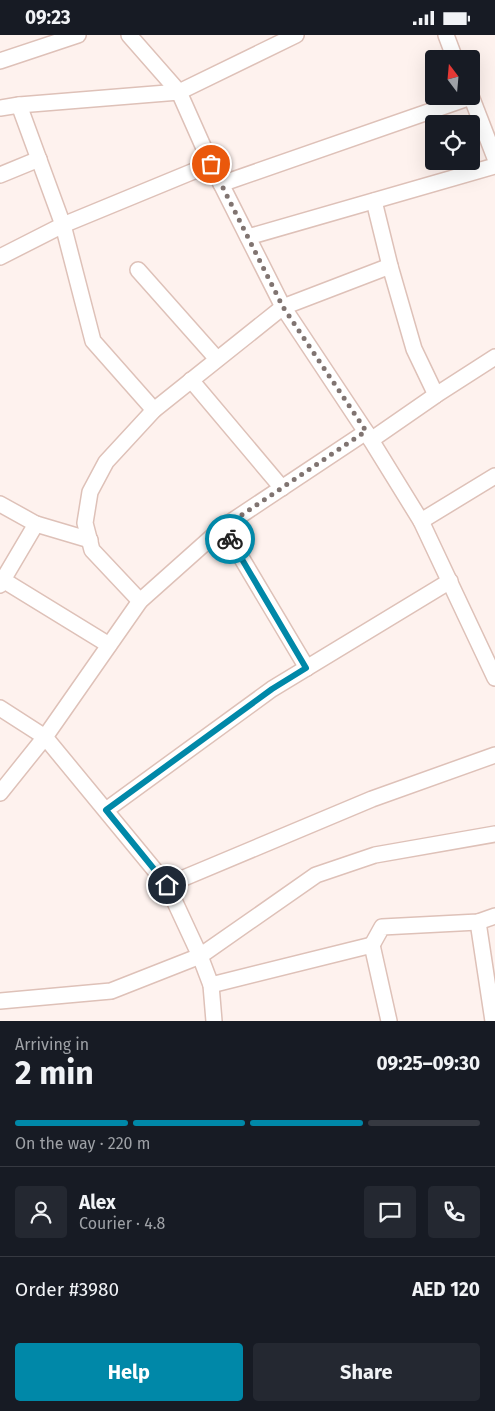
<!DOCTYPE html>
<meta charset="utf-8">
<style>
body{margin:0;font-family:"Fira Sans",sans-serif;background:#242831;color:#f1f3f6;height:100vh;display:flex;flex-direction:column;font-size:19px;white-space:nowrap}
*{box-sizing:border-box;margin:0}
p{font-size:16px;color:#9ea1a6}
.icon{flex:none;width:28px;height:28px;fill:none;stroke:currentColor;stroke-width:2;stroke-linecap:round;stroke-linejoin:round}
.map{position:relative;height:986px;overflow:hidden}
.drawer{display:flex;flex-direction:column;background:#171b24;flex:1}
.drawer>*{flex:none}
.needle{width:32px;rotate:344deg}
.fabs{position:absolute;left:425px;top:15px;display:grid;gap:10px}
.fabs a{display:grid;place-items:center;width:55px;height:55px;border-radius:5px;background:#171b24;box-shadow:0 5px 20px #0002;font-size:25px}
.pin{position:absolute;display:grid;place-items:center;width:42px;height:42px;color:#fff;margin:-21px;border:2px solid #fff;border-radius:50%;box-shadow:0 1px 5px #0007}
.courier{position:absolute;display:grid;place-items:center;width:50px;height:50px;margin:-25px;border:4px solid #0088a8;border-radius:50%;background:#fff;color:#222;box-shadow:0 1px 6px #0007}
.summary em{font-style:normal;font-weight:700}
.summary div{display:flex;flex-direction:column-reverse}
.summary{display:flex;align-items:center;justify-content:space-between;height:85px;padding:0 15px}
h1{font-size:32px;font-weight:700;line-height:38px}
.bar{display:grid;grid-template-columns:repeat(4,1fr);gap:8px 5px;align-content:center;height:60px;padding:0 15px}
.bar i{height:6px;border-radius:4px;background:#363941}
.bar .selected{background:#0088a8}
.bar p{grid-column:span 4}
.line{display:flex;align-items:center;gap:12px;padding:0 15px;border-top:1px solid #363941}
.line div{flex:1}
.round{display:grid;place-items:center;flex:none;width:52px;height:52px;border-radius:5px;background:#242831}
.action{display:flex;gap:10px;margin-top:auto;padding:10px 15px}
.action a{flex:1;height:58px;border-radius:5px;background:#0088a8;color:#fff;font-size:20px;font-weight:700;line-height:58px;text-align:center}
.action a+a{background:#242831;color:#f1f3f6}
.status{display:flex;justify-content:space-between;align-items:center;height:35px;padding:0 25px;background:#171b24;direction:ltr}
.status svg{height:14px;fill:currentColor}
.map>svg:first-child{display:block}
</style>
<div class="status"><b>09:23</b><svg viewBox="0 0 49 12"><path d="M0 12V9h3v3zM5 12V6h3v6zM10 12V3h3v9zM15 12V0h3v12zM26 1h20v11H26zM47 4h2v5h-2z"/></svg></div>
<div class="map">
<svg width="495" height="986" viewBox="0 0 495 986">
<rect width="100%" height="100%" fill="#fef2ee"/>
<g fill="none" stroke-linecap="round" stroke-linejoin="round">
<!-- minor casing -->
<g stroke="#dec1b8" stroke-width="18">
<g id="minor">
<path d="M 129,0 L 179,57 L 211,129 L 283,272 L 366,397 L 421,486 L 495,643"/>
<path d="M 446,0 L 455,24"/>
<path d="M 0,26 L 78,0"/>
<path d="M 471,61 L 495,123"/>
<path d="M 19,70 L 63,190 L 93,306 L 154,375"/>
<path d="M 0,73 L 19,70 L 179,57 L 296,0"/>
<path d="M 0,140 L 39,124"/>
<path d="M 221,149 L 471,62"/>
<path d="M 374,166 L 390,231 L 414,314 L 436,360"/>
<path d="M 248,202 L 495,131"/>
<path d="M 0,222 L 63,190 L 211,129"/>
<path d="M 138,235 L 217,324"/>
<path d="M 191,345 L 282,453"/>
<path d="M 371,405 L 436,360 L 495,322"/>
<path d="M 0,469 L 36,489 L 90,505"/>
<path d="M 421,486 L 495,441"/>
<path d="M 223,492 L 307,633"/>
<path d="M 3,545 L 109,610"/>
<path d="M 0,550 L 36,489"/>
<path d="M 140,566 L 92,515 L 85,488 L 90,457 L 106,427 L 154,375 L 283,272 L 390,231"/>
<path d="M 0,673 L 45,702 L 167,850 L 200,921 L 211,950 L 214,986"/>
<path d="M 0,758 L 45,702 L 140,566 L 223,492 L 366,397"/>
<path d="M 106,775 L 272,654 L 450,546"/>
<path d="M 167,850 L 372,764 L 495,720"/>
<path d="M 478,887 L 493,986"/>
<path d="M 372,910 L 382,892 L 478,887 L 495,881"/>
<path d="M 211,950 L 372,910 L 389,986"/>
<path d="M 0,966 L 111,956 L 200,921 L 316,840 L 375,820 L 495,799"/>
</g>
</g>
<!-- minor -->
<use href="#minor" stroke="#fff" stroke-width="15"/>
</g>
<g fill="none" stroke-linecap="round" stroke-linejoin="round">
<!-- done -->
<path stroke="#807471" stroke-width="5" stroke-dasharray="0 9" d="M 211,129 L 283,272 L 366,396 L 224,492 L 230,504"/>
<!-- route -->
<path stroke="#0088a8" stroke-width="6" d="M 167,850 L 106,775 L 272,654 L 306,633 L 230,504"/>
</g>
</svg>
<div class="fabs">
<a><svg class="needle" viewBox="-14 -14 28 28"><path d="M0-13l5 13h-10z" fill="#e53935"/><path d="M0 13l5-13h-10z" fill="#9ea1a6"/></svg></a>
<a><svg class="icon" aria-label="locate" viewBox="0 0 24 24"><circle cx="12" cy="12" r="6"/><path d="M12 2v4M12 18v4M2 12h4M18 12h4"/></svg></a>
</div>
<div class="pin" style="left:211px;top:129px;background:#ea580c"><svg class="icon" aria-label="bag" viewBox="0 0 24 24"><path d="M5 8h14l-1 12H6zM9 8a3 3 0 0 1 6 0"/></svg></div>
<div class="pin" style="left:167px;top:850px;background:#1f2937"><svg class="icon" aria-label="home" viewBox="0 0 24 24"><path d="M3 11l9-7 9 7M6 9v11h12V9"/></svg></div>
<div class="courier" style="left:230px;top:504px"><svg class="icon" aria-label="bike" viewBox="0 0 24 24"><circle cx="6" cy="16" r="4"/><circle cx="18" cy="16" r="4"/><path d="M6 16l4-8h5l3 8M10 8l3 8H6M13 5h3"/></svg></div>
</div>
<section class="drawer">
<div class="summary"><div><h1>2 min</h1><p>Arriving in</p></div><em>09:25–09:30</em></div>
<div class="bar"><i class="selected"></i><i class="selected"></i><i class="selected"></i><i></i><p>On the way · 220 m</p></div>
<div class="line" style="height:90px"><a class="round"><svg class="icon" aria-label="person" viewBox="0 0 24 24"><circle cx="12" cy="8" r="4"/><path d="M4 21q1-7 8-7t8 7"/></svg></a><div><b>Alex</b><p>Courier · 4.8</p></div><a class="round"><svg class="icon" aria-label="chat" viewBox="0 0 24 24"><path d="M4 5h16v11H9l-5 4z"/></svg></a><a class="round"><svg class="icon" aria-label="phone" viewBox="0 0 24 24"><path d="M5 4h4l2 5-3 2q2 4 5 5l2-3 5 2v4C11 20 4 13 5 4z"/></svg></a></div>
<div class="line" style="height:65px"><div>Order #3980</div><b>AED 120</b></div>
<div class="action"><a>Help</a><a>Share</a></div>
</section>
